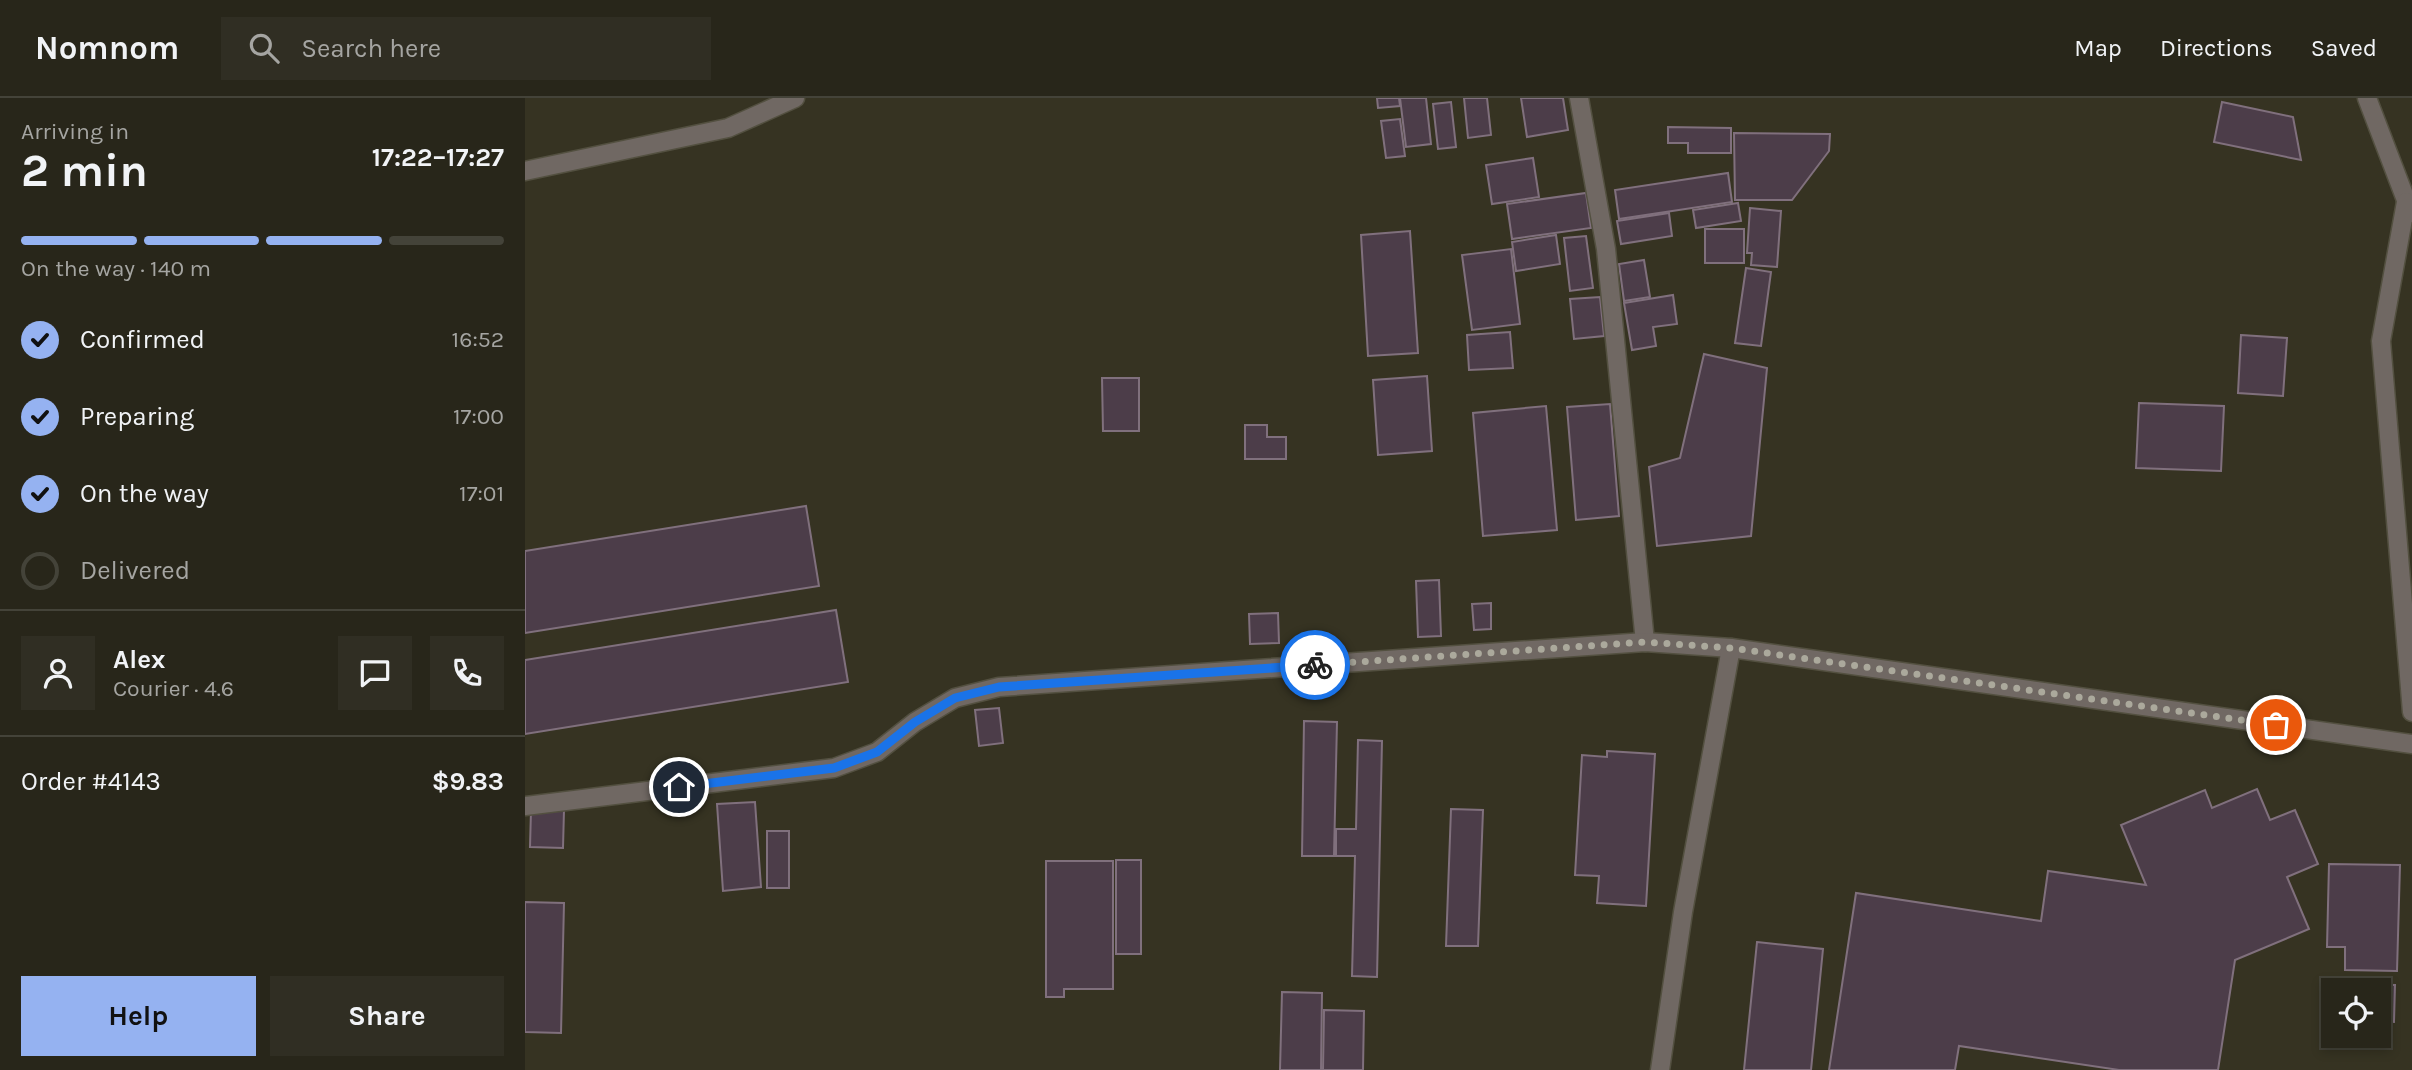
<!DOCTYPE html>
<meta charset="utf-8">
<style>
body{margin:0;font-family:Karla,sans-serif;background:#302e23;color:#f1f3f6;height:100vh;display:flex;flex-direction:column;font-size:26px;white-space:nowrap}
*{box-sizing:border-box;margin:0}
p{font-size:23px;color:#a5a5a2}
.icon{flex:none;width:38px;height:38px;fill:none;stroke:currentColor;stroke-width:2;stroke-linecap:round;stroke-linejoin:round}
.map{position:relative;flex:1;overflow:hidden}
.sheet{display:flex;flex-direction:column;background:#28261a;width:525px}
.sheet>*{flex:none}
.controls{position:absolute;left:1796px;top:880px;display:grid;gap:14px}
.controls a{display:grid;place-items:center;width:70px;height:70px;border-radius:0px;background:#28261a;box-shadow:0 4px 10px #0003,0 0 0 2px #444339;font-size:35px}
.pin{position:absolute;display:grid;place-items:center;width:60px;height:60px;color:#fff;margin:-30px;border:4px solid #fff;border-radius:50%;box-shadow:0 2px 7px #0007}
.courier{position:absolute;display:grid;place-items:center;width:70px;height:70px;margin:-35px;border:5px solid #1a73e8;border-radius:50%;background:#fff;color:#222;box-shadow:0 2px 9px #0007}
.overview em{font-style:normal;font-weight:700}
.overview div{display:flex;flex-direction:column-reverse}
.overview{display:flex;align-items:center;justify-content:space-between;height:119px;padding:0 21px}
h1{font-size:46px;font-weight:700;line-height:52px}
.bar{display:grid;grid-template-columns:repeat(4,1fr);gap:10px 7px;align-content:center;height:84px;padding:0 21px}
.bar i{height:9px;border-radius:5px;background:#444339}
.bar .selected{background:#95b2f1}
.bar p{grid-column:span 4}
.line{display:flex;align-items:center;gap:18px;padding:0 21px;border-top:2px solid #444339}
.line div{flex:1}
.round{display:grid;place-items:center;flex:none;width:74px;height:74px;border-radius:0px;background:#302e23}
ol{padding:0 21px;list-style:none}
li{display:flex;align-items:center;gap:21px;height:77px}
li p{margin-inline-start:auto}
li .icon{padding:7px;border-radius:50%;background:#95b2f1;color:#111;stroke-width:4}
li:last-child{color:#a5a5a2}
li i{width:38px;height:38px;border:4px solid #444339;border-radius:50%}
.primary-button{display:flex;gap:14px;margin-top:auto;padding:14px 21px}
.primary-button a{flex:1;height:80px;border-radius:0px;background:#95b2f1;color:#111;font-size:28px;font-weight:700;line-height:80px;text-align:center}
.primary-button a+a{background:#302e23;color:#f1f3f6}
header{display:flex;align-items:center;gap:42px;box-sizing:border-box;height:98px;padding:0 35px;background:#28261a;border-bottom:2px solid #444339}
header strong{font-size:33px}
nav{display:flex;gap:38px;margin-inline-start:auto;font-size:24px}
.search{width:490px;height:63px;background:#302e23;display:flex;align-items:center;gap:18px;box-sizing:border-box;padding:0 24px;border-radius:0px;color:#a5a5a2;font-size:26px}
main{display:flex;flex:1;min-height:0}
.map>svg:first-child{display:block}
</style>
<header>
<strong>Nomnom</strong>
<div class="search"><svg class="icon" aria-label="search" viewBox="0 0 24 24"><circle cx="10" cy="10" r="6"/><path d="M15 15l6 6"/></svg>Search here</div>
<nav><a>Map</a><a>Directions</a><a>Saved</a></nav>
</header>
<main>
<section class="sheet">
<div class="overview"><div><h1>2 min</h1><p>Arriving in</p></div><em>17:22–17:27</em></div>
<div class="bar"><i class="selected"></i><i class="selected"></i><i class="selected"></i><i></i><p>On the way · 140 m</p></div>
<ol>
<li><svg class="icon" aria-label="check" viewBox="0 0 24 24"><path d="M5 12l5 5 9-10"/></svg>Confirmed<p>16:52</p></li>
<li><svg class="icon" aria-label="check" viewBox="0 0 24 24"><path d="M5 12l5 5 9-10"/></svg>Preparing<p>17:00</p></li>
<li><svg class="icon" aria-label="check" viewBox="0 0 24 24"><path d="M5 12l5 5 9-10"/></svg>On the way<p>17:01</p></li>
<li><i></i>Delivered</li>
</ol>
<div class="line" style="height:126px"><a class="round"><svg class="icon" aria-label="person" viewBox="0 0 24 24"><circle cx="12" cy="8" r="4"/><path d="M4 21q1-7 8-7t8 7"/></svg></a><div><b>Alex</b><p>Courier · 4.6</p></div><a class="round"><svg class="icon" aria-label="chat" viewBox="0 0 24 24"><path d="M4 5h16v11H9l-5 4z"/></svg></a><a class="round"><svg class="icon" aria-label="phone" viewBox="0 0 24 24"><path d="M5 4h4l2 5-3 2q2 4 5 5l2-3 5 2v4C11 20 4 13 5 4z"/></svg></a></div>
<div class="line" style="height:91px"><div>Order #4143</div><b>$9.83</b></div>
<div class="primary-button"><a>Help</a><a>Share</a></div>
</section>
<div class="map">
<svg width="1887" height="972" viewBox="0 0 1887 972">
<rect width="100%" height="100%" fill="#363322"/>
<!-- building -->
<g fill="#4c3d49" stroke="#80707d" stroke-width="2">
<path d="M 852,0 L 874,0 L 875,8 L 853,10 Z"/>
<path d="M 875,0 L 901,0 L 906,46 L 881,49 Z"/>
<path d="M 939,0 L 962,0 L 966,37 L 943,40 Z"/>
<path d="M 996,0 L 1038,0 L 1043,32 L 1002,39 Z"/>
<path d="M 926,4 L 931,49 L 913,51 L 908,6 Z"/>
<path d="M 1697,4 L 1768,19 L 1776,62 L 1689,44 Z"/>
<path d="M 875,21 L 880,58 L 861,60 L 856,23 Z"/>
<path d="M 1143,29 L 1206,30 L 1206,55 L 1163,55 L 1163,45 L 1143,45 Z"/>
<path d="M 1209,35 L 1305,36 L 1304,53 L 1267,102 L 1210,102 Z"/>
<path d="M 1008,60 L 1014,99 L 967,106 L 961,67 Z"/>
<path d="M 1203,75 L 1207,104 L 1094,121 L 1090,92 Z"/>
<path d="M 1061,95 L 1066,130 L 987,141 L 982,106 Z"/>
<path d="M 1213,105 L 1216,123 L 1171,130 L 1168,112 Z"/>
<path d="M 1225,110 L 1256,113 L 1252,169 L 1226,167 L 1227,155 L 1222,155 Z"/>
<path d="M 1144,115 L 1147,138 L 1096,146 L 1092,123 Z"/>
<rect x="1180" y="131" width="39" height="34"/>
<path d="M 885,133 L 893,255 L 843,258 L 836,137 Z"/>
<path d="M 1031,137 L 1035,166 L 991,173 L 987,144 Z"/>
<path d="M 1061,138 L 1068,190 L 1045,193 L 1039,140 Z"/>
<path d="M 986,151 L 995,226 L 947,232 L 937,157 Z"/>
<path d="M 1119,162 L 1125,199 L 1099,203 L 1094,166 Z"/>
<path d="M 1221,170 L 1246,174 L 1236,248 L 1210,245 Z"/>
<path d="M 1148,197 L 1152,226 L 1128,229 L 1131,248 L 1107,252 L 1099,205 Z"/>
<path d="M 1075,199 L 1079,238 L 1049,241 L 1045,201 Z"/>
<path d="M 985,234 L 988,270 L 944,272 L 942,237 Z"/>
<path d="M 1716,237 L 1762,240 L 1758,298 L 1713,295 Z"/>
<path d="M 1179,256 L 1242,270 L 1226,438 L 1132,448 L 1124,369 L 1155,360 Z"/>
<path d="M 902,278 L 907,353 L 853,357 L 848,282 Z"/>
<path d="M 577,280 L 614,280 L 614,333 L 578,333 Z"/>
<path d="M 1614,305 L 1699,308 L 1696,373 L 1611,370 Z"/>
<path d="M 1085,306 L 1094,418 L 1051,422 L 1042,309 Z"/>
<path d="M 1021,308 L 1032,432 L 958,438 L 948,315 Z"/>
<path d="M 720,327 L 742,327 L 742,339 L 761,339 L 761,361 L 720,361 Z"/>
<path d="M 281,408 L 294,488 L 0,535 L 0,453 Z"/>
<path d="M 914,482 L 916,538 L 893,539 L 891,483 Z"/>
<path d="M 966,505 L 966,531 L 949,532 L 947,506 Z"/>
<path d="M 311,512 L 323,584 L 0,636 L 0,562 Z"/>
<path d="M 753,515 L 754,545 L 725,546 L 724,516 Z"/>
<path d="M 474,610 L 478,645 L 454,648 L 450,612 Z"/>
<path d="M 779,623 L 812,624 L 809,758 L 777,758 Z"/>
<path d="M 833,642 L 857,643 L 852,879 L 827,878 L 830,758 L 811,758 L 811,731 L 831,731 Z"/>
<path d="M 1082,653 L 1130,656 L 1121,808 L 1072,805 L 1074,778 L 1050,777 L 1057,657 L 1082,659 Z"/>
<path d="M 1732,691 L 1745,722 L 1770,712 L 1793,766 L 1762,779 L 1784,831 L 1710,862 L 1693,972 L 1594,972 L 1434,948 L 1430,972 L 1304,972 L 1331,795 L 1516,823 L 1523,773 L 1621,787 L 1596,727 L 1680,692 L 1687,710 Z"/>
<path d="M 230,704 L 236,789 L 198,793 L 192,706 Z"/>
<path d="M 926,711 L 958,712 L 953,848 L 921,848 Z"/>
<path d="M 6,712 L 39,712 L 38,750 L 5,749 Z"/>
<rect x="242" y="733" width="22" height="57"/>
<rect x="591" y="762" width="25" height="94"/>
<path d="M 521,763 L 588,763 L 588,891 L 539,891 L 539,899 L 521,899 Z"/>
<path d="M 1804,766 L 1875,767 L 1872,873 L 1820,872 L 1820,849 L 1802,849 Z"/>
<path d="M 0,804 L 39,805 L 36,935 L 0,934 Z"/>
<path d="M 1232,844 L 1298,851 L 1286,972 L 1219,972 Z"/>
<path d="M 1828,886 L 1870,887 L 1869,924 L 1853,923 L 1853,892 L 1828,892 Z"/>
<path d="M 757,894 L 797,895 L 796,972 L 755,972 Z"/>
<path d="M 799,912 L 839,913 L 838,972 L 798,972 Z"/>
</g>
<g fill="none" stroke-linecap="round" stroke-linejoin="round">
<!-- minor casing -->
<g stroke="#535040" stroke-width="21">
<g id="minor">
<path d="M 1054,0 L 1081,151 L 1120,544"/>
<path d="M 1842,0 L 1886,115"/>
<path d="M 0,73 L 203,30 L 270,0"/>
<path d="M 1881,104 L 1856,243 L 1887,614"/>
<path d="M 0,708 L 309,670 L 352,654 L 390,624 L 430,600 L 474,589 L 1120,544 L 1206,550 L 1887,646"/>
<path d="M 1135,972 L 1158,814 L 1206,550"/>
</g>
</g>
<!-- minor -->
<use href="#minor" stroke="#706863" stroke-width="18"/>
</g>
<g fill="none" stroke-linecap="round" stroke-linejoin="round">
<!-- done -->
<path stroke="#aba99c" stroke-width="7" stroke-dasharray="0 12.6" d="M 790,567 L 1120,544 L 1206,550 L 1751,627"/>
<!-- route -->
<path stroke="#1a73e8" stroke-width="9" d="M 154,689 L 309,670 L 352,654 L 390,624 L 430,600 L 474,589 L 790,567"/>
</g>
</svg>
<div class="controls">
<a><svg class="icon" aria-label="locate" viewBox="0 0 24 24"><circle cx="12" cy="12" r="6"/><path d="M12 2v4M12 18v4M2 12h4M18 12h4"/></svg></a>
</div>
<div class="pin" style="left:1751px;top:627px;background:#ea580c"><svg class="icon" aria-label="bag" viewBox="0 0 24 24"><path d="M5 8h14l-1 12H6zM9 8a3 3 0 0 1 6 0"/></svg></div>
<div class="pin" style="left:154px;top:689px;background:#1f2937"><svg class="icon" aria-label="home" viewBox="0 0 24 24"><path d="M3 11l9-7 9 7M6 9v11h12V9"/></svg></div>
<div class="courier" style="left:790px;top:567px"><svg class="icon" aria-label="bike" viewBox="0 0 24 24"><circle cx="6" cy="16" r="4"/><circle cx="18" cy="16" r="4"/><path d="M6 16l4-8h5l3 8M10 8l3 8H6M13 5h3"/></svg></div>
</div>
</main>
